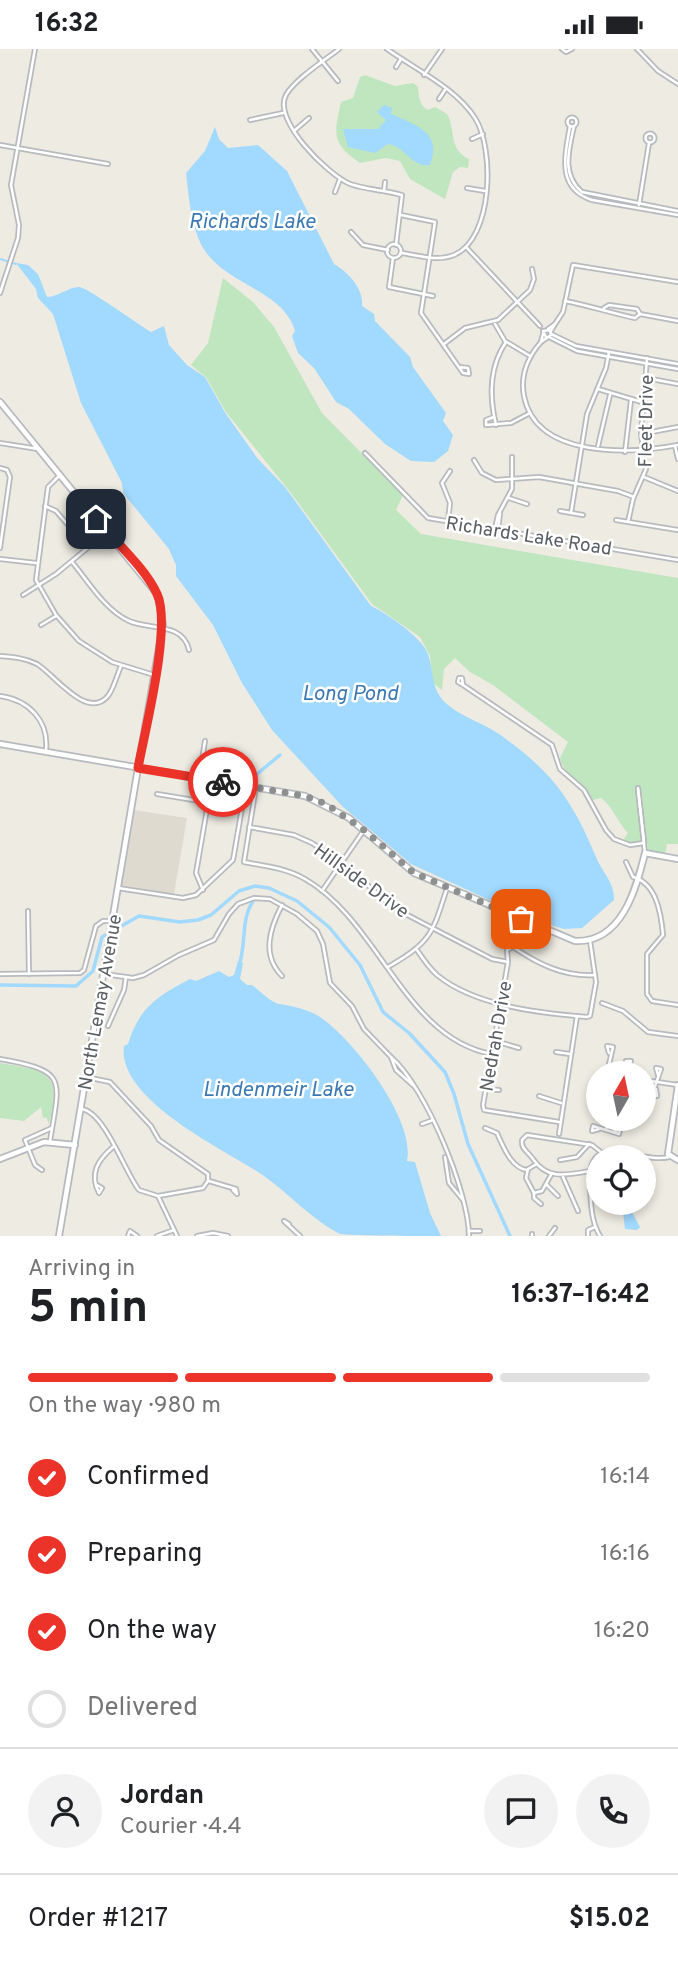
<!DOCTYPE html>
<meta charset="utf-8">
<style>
body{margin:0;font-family:Overpass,sans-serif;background:#f2f2f2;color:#202124;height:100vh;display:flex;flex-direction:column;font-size:26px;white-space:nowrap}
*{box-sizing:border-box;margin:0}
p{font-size:23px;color:#757577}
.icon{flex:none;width:38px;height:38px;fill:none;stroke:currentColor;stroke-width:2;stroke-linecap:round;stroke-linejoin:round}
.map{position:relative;height:1187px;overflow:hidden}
.panel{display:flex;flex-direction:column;background:#fff;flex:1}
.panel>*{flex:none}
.needle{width:46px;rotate:9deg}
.tools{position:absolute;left:586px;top:1012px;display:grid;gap:14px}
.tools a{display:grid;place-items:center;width:70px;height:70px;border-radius:50%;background:#fff;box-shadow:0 4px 10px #0003;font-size:35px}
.pin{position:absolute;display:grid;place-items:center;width:60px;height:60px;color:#fff;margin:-30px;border-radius:14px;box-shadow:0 4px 10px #0006}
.courier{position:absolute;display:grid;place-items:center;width:70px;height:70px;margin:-35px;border:5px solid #ec3329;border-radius:50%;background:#fff;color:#222;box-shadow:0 2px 9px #0007}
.head em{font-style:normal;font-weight:700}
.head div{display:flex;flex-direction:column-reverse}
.head{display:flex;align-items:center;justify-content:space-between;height:119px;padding:0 28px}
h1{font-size:46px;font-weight:700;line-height:52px}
.bar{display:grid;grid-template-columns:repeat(4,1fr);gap:10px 7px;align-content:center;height:84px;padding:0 28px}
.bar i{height:9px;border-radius:5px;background:#e0e0e0}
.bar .active{background:#ec3329}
.bar p{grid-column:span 4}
.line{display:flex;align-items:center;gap:18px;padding:0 28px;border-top:2px solid #e0e0e0}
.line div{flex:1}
.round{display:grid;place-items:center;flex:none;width:74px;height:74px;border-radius:37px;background:#f2f2f2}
ol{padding:0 28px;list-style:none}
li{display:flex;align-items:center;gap:21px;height:77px}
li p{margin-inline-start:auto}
li .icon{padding:7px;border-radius:50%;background:#ec3329;color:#fff;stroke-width:4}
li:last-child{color:#757577}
li i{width:38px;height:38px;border:4px solid #e0e0e0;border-radius:50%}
.status{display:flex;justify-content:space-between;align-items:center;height:49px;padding:0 35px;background:#fff;direction:ltr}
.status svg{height:19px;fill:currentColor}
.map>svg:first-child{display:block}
</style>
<div class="status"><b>16:32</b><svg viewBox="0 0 49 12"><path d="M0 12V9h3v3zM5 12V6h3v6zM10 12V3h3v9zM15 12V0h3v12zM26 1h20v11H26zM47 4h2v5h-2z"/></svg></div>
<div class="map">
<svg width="678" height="1187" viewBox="0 0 678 1187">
<rect width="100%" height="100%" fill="#eeebe2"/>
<!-- education -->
<path fill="#dedad0" d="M 133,761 L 187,769 L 174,845 L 120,836 Z"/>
<!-- green -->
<g fill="#bfe6be">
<path d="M 365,26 L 395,37 L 413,34 L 418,38 C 419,48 419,56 428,61 L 435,58 L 447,65 C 456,80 448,101 469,110 L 468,119 L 460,118 L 453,123 L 445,150 L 410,130 L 400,112 L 386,109 L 360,114 C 331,94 334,85 341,53 L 353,49 L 360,28 Z"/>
<path d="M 223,229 L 253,253 L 274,278 L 322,364 L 403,446 L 396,461 L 421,485 L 678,529 L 678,795 L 667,795 L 665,805 L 648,803 L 647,793 L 622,793 L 628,784 C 618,774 613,758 601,749 L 593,751 C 583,734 565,729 560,709 L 568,693 L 493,636 L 470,623 L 455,609 L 444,620 L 442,641 L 433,634 L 430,607 L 420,588 L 372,555 L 291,444 L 226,363 L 206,328 L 191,316 L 208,294 Z"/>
<path d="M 0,1014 C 47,1022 63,1023 49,1075 L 46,1068 L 43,1069 L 41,1058 L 24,1072 L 0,1069 Z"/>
</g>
<!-- water -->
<g fill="#a1d9ff">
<path d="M 384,56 L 392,59 L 391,65 C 415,76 443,83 430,116 C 412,119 405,97 388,95 L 375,104 L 348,98 L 343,80 L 378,80 L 386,71 L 377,63 Z"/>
<path d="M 215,78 L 219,90 L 228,99 L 258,96 L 287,122 L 334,215 C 348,223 364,240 362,257 L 374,265 L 375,272 L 410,308 L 413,318 L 446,364 L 443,372 L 453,386 L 448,402 L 434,413 L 411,412 L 385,395 L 349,360 L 336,353 L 314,319 L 298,304 L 292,287 L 295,282 C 284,242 228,236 205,202 C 191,181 189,148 186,124 L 205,102 Z"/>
<path d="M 16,214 L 28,216 L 38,225 L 47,248 C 58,248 68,238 79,238 C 87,238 139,276 151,283 L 164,277 L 169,296 L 187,316 L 205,328 L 226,365 L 258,410 L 285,438 L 371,557 C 386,564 421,588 427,603 C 435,622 429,640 448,656 C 462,668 483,674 499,685 C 551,722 571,748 596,808 C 602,823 615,834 614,851 L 582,879 L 564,880 L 531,870 L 411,815 L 343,758 L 272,681 L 242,634 L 213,576 L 176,527 L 176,516 L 169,500 L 123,444 L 122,434 L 81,354 L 53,265 L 38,249 L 36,240 Z"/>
<path d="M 238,912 L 243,914 L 240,930 L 247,936 L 252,936 C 260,942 270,953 279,955 C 292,957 308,960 320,968 C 353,990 416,1071 407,1112 L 415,1113 L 430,1164 L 441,1187 C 423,1187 351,1187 340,1185 C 309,1169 284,1139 255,1121 C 219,1098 117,1049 124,997 L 128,995 C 139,959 157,947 190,930 L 196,932 L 219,922 L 229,928 L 234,926 Z"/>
<path d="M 616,1153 L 640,1153 L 632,1163 L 640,1178 L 637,1181 L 625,1180 L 623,1163 Z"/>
</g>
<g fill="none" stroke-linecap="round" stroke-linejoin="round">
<!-- stream -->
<path stroke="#a1d9ff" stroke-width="2" d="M 0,210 L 16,215"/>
<!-- canal -->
<g stroke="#a1d9ff" stroke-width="3.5">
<path d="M 252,734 L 257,725 L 280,706"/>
<path d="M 240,913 C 246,892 241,871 253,852"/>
<path d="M 0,936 L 76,937 L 93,922 L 102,888 L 139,867 L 180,873 L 198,871 L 211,866 L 239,842 L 255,837 L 269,839 L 297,852 L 329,878 L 360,916 L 383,963 L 409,984 L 445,1023 L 454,1045 L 468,1095 L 510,1187"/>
</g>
<!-- minor casing -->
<g stroke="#b7babf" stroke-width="6">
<g id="minor">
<path d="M 312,0 L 338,32"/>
<path d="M 339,0 C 325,11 294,31 286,46 C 272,71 328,126 350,135 C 367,141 386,141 402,146 L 396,196"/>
<path d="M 387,0 C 415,20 456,39 475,69 C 495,100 493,190 454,206 C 437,213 418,206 401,204"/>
<path d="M 562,0 L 566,3 L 572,0"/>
<path d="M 637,0 L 658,22 L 678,35"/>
<path d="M 396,18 L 401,10"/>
<path d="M 424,26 L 442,0"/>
<path d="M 439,50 L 445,41"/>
<circle cx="572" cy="73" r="4.5"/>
<path d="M 250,71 L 283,64"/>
<path d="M 570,77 C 565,107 556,139 592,151 L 678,166"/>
<path d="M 574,77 C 569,100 561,126 582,143 L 678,162"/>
<path d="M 294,82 L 309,69"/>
<circle cx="650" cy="89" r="4.5"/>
<path d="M 472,90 L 483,85"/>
<path d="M 0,96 L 108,115"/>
<path d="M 467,139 L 485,142"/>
<path d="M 384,142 L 385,133"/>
<path d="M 335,143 L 340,130"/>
<path d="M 639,156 L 649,94"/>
<path d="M 401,166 L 435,173 L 421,264 L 463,324 L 469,325 L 468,319 L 459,318"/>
<path d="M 351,183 L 363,196 L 388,201"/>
<circle cx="394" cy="202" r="7"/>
<path d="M 466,198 L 540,277"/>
<path d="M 393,209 L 389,238 L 433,247"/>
<path d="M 0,244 L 18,189 L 19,176 L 11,136 L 35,0"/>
<path d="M 565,252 C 591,257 611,264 635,269 L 640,265 L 637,260 L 609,256 L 604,259"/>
<path d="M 640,265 L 678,272"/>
<path d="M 495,275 L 505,292 L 530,307"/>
<path d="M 555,275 L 563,263 L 573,216 L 678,233"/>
<path d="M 548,280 L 555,275 L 551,282"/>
<path d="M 543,285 L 541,293 L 551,286 L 550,281 L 543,282 L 546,288"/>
<path d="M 551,285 L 576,297 L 678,315"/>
<path d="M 549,288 L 577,302 L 678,320"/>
<path d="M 541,293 C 527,309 520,326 524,347 C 536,410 631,405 678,396"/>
<path d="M 444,295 L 465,279 L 498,271 L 530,241 L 534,230 L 532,220"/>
<path d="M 646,329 L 678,335"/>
<path d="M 598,340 L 645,354"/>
<path d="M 494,368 L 486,371 L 486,376 L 511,374 L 530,364"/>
<path d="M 496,376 C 489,347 489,318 506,293"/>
<path d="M 641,385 L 678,378"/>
<path d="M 0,394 L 38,400"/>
<path d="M 598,397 L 610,346"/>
<path d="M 675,397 L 678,410"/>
<path d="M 625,403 L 631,351"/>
<path d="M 365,404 L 428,469 L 678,511"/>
<path d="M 474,411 L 482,424 L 496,431 L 539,428 L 618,442 L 634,448"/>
<path d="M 0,419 L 7,421 L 10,428 L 0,499"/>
<path d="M 60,426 L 48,438 L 36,531 L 56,566 L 79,592 L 112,613 L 154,626"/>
<path d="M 644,428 L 678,442"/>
<path d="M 509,449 L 527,455"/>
<path d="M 45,457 L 56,462 L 87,498"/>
<path d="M 560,462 L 583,466"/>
<path d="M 571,464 L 587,365 L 606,319 L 609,303"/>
<path d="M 616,471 L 678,481"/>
<path d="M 448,472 L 450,454 L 442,434 L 450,422"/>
<path d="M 628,473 L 633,450 L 646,420 L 641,385 L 647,309"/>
<path d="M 495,480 L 498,466 L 512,440 L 512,408"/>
<path d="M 498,481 L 500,464"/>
<path d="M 0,510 L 36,514"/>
<path d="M 72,513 C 88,532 105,561 129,572 C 149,581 183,573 189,601"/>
<path d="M 23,546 L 56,525 L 107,483"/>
<path d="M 41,576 L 56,567"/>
<path d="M 0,607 C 13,608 25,609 37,615 C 54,625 87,672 108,647 C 114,639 117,626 121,617"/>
<path d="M 463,636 L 458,633 L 459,629 L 462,629 L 463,636 L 552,696 L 560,720 L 584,741 L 606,781 L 614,790 L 630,796 L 644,794"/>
<path d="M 0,647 C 29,651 49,672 46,701"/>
<path d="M 199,729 L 205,692"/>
<path d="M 256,738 L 244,813 C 265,817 286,819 305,830 C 379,872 405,990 492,1005"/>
<path d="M 638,739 L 644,793"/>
<path d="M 638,740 L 645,804"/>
<path d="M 249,778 L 294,786 L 312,794 L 342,814 L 394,859 L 492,910 L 508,913"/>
<path d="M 626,813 L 633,828 C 656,834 661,863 663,886 L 647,905 L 647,945 L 652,952 L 678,956"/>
<path d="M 118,839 L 183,849 L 196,846 L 233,811 L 242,759 L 157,745"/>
<path d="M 203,841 L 196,824 L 212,731"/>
<path d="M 322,842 L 364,781"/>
<path d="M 28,862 L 29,925"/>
<path d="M 417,901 C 423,910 429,919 437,926 C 475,957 539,964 587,968 L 590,967 L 596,933 L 590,892"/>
<path d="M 388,918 C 431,893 432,886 447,839"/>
<path d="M 0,925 L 80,924 L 84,921 L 96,877 L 103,872 L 113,872"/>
<path d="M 104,925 L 133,929 L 144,926 L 179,906 L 214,891 L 229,865 L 238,855 L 254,849 L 270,850 L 297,865 L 317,882 L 323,895 L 330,934 L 352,957 L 364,980 L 391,1008"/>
<path d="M 282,927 C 261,906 270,879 282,856"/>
<path d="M 602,954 L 623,962 L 648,983 L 678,987"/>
<path d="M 108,977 L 124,941 L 126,928"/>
<path d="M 495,992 L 519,999"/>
<path d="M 556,1003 L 570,1005"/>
<path d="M 0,1010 C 68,1022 60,1029 50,1092"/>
<path d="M 607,1024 L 613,998 L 607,997 L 609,1004"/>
<path d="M 627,1024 L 626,1012 L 631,1012 L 628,1019"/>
<path d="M 86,1028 L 110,1033 L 151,1077 L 159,1091 L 208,1125 L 208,1132 L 203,1139 L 158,1147"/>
<path d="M 644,1031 L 678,1036"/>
<path d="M 415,1038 L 396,1021 L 391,1008 C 425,1037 469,1143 469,1187"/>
<path d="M 487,1040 L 499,1041"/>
<path d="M 656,1040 L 657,1047 L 652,1046 L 661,1020 L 656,1019 L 658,1026"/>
<path d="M 539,1047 L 561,1054"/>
<path d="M 598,1047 L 598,1052"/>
<path d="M 82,1060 C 105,1064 125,1123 139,1141 L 158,1147 L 177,1187"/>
<path d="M 559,1073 L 484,1061 L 483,1056 L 508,913 L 507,901 L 513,898 C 538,915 564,928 595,926"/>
<path d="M 422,1075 L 433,1071"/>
<path d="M 485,1079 L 497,1084 C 503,1097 511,1119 527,1121"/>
<path d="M 599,1080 L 592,1082 L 593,1077 L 619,1085 L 620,1080 L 613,1083"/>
<path d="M 606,1081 L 608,1069"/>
<path d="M 559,1085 L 577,967"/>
<path d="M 445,1108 L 449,1134 L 463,1151"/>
<path d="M 560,1111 L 577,1108 L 589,1095"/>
<path d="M 535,1116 L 528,1120 L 526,1129 L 534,1144 L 542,1142 L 551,1126"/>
<path d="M 42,1121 L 35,1116 L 25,1091 L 52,1079"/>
<path d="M 590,1122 C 566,1126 547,1131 533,1110 C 528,1102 521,1101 522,1091 L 527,1086 L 592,1096 L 602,1104"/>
<path d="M 563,1128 L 578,1162"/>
<path d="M 209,1132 L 236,1140 L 237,1145 L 233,1141"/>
<path d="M 546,1135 L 558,1147"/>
<path d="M 97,1136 L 102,1139 L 99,1144 C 89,1124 98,1111 113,1098"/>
<path d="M 534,1144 L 534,1149 L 541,1155"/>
<path d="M 289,1175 L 284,1172 L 300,1187"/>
<path d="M 469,1182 L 480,1182"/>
<path d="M 532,1185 L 532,1187"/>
<path d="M 128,1187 L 130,1182 L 137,1187"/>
<path d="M 157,1187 L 174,1181"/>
<path d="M 197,1187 L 213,1184 L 228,1187"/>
<path d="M 549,1187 L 555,1179"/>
<path d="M 588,1187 L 588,1181 L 595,1178"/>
<path d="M 600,1187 C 591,1172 591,1155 590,1138 C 585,1076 639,1116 669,1108"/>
</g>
</g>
<!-- tertiary casing -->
<g stroke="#b7babf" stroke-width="8">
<g id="tertiary">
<path d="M 0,353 L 158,546 L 163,576 L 138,719"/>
<path d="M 0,695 L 305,747 L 349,769 L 414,824 L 575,892 C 622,894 636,840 645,804 L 678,810"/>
</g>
</g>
<!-- secondary casing -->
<g stroke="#b6b9bf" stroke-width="8">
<g id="secondary">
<path d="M 678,1036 L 668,1105 L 678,1111"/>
<path d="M 0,1110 L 44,1093 L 75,1096"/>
<path d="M 59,1187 L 138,719"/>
</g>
</g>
<!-- minor -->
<use href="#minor" stroke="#fff" stroke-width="2.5"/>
<!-- tertiary -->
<use href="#tertiary" stroke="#fff" stroke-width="4.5"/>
<!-- secondary -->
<use href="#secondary" stroke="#fff" stroke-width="4.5"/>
</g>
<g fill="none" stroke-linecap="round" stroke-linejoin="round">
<!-- done -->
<path stroke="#8e908f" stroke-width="7" stroke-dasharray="0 12.6" d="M 223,733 L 305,747 L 326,755 L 364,781 L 414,824 L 521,870"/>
<!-- route -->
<path stroke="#ec3329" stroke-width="9" d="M 96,470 C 114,491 146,520 157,545 C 172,576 145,681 138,719 L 223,733"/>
</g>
<g text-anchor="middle" stroke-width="5" stroke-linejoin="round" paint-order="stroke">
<!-- street labels -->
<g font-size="19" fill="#5a5f63" stroke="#fff">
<text transform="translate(645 372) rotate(-89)" y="7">Fleet Drive</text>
<text transform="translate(529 486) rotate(9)" y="7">Richards Lake Road</text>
<text transform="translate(362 831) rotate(36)" y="7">Hillside Drive</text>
<text transform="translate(99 953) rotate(-80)" y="7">North Lemay Avenue</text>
<text transform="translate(495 987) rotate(-80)" y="7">Nedrah Drive</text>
</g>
<!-- water labels -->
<g font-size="21" font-style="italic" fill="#3c79b3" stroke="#fff">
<text x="252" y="179">Richards Lake</text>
<text x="350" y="651">Long Pond</text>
<text x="278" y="1047">Lindenmeir Lake</text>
</g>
</g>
</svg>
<div class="tools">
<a><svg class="needle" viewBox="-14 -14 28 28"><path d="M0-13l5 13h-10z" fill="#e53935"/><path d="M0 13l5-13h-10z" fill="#757577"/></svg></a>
<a><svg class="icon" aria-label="locate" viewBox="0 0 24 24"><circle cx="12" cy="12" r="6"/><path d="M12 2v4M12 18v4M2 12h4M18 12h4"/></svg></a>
</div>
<div class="pin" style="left:521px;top:870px;background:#ea580c"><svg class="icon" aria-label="bag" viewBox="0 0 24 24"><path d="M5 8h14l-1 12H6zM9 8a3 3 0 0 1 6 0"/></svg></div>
<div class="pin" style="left:96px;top:470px;background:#1f2937"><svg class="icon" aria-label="home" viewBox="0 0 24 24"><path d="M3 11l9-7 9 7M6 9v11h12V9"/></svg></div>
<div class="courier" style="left:223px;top:733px"><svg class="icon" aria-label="bike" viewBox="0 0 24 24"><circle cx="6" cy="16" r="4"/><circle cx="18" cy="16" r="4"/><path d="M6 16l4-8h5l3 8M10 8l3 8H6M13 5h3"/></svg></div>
</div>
<section class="panel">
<div class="head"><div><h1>5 min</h1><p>Arriving in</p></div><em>16:37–16:42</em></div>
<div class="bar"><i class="active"></i><i class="active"></i><i class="active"></i><i></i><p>On the way · 980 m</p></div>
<ol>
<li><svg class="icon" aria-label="check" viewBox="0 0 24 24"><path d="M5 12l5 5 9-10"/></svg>Confirmed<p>16:14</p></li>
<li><svg class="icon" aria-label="check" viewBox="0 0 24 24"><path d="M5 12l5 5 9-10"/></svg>Preparing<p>16:16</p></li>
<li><svg class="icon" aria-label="check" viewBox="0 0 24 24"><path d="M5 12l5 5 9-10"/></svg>On the way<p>16:20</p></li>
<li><i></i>Delivered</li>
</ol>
<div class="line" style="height:126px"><a class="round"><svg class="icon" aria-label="person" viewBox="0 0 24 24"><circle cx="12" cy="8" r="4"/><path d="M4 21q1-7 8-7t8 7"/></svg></a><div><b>Jordan</b><p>Courier · 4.4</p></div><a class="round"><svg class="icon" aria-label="chat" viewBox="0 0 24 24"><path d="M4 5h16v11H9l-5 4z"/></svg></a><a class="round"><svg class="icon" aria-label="phone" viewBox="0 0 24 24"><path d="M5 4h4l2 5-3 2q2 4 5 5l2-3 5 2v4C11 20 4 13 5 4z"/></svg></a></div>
<div class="line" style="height:91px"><div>Order #1217</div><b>$15.02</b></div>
</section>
